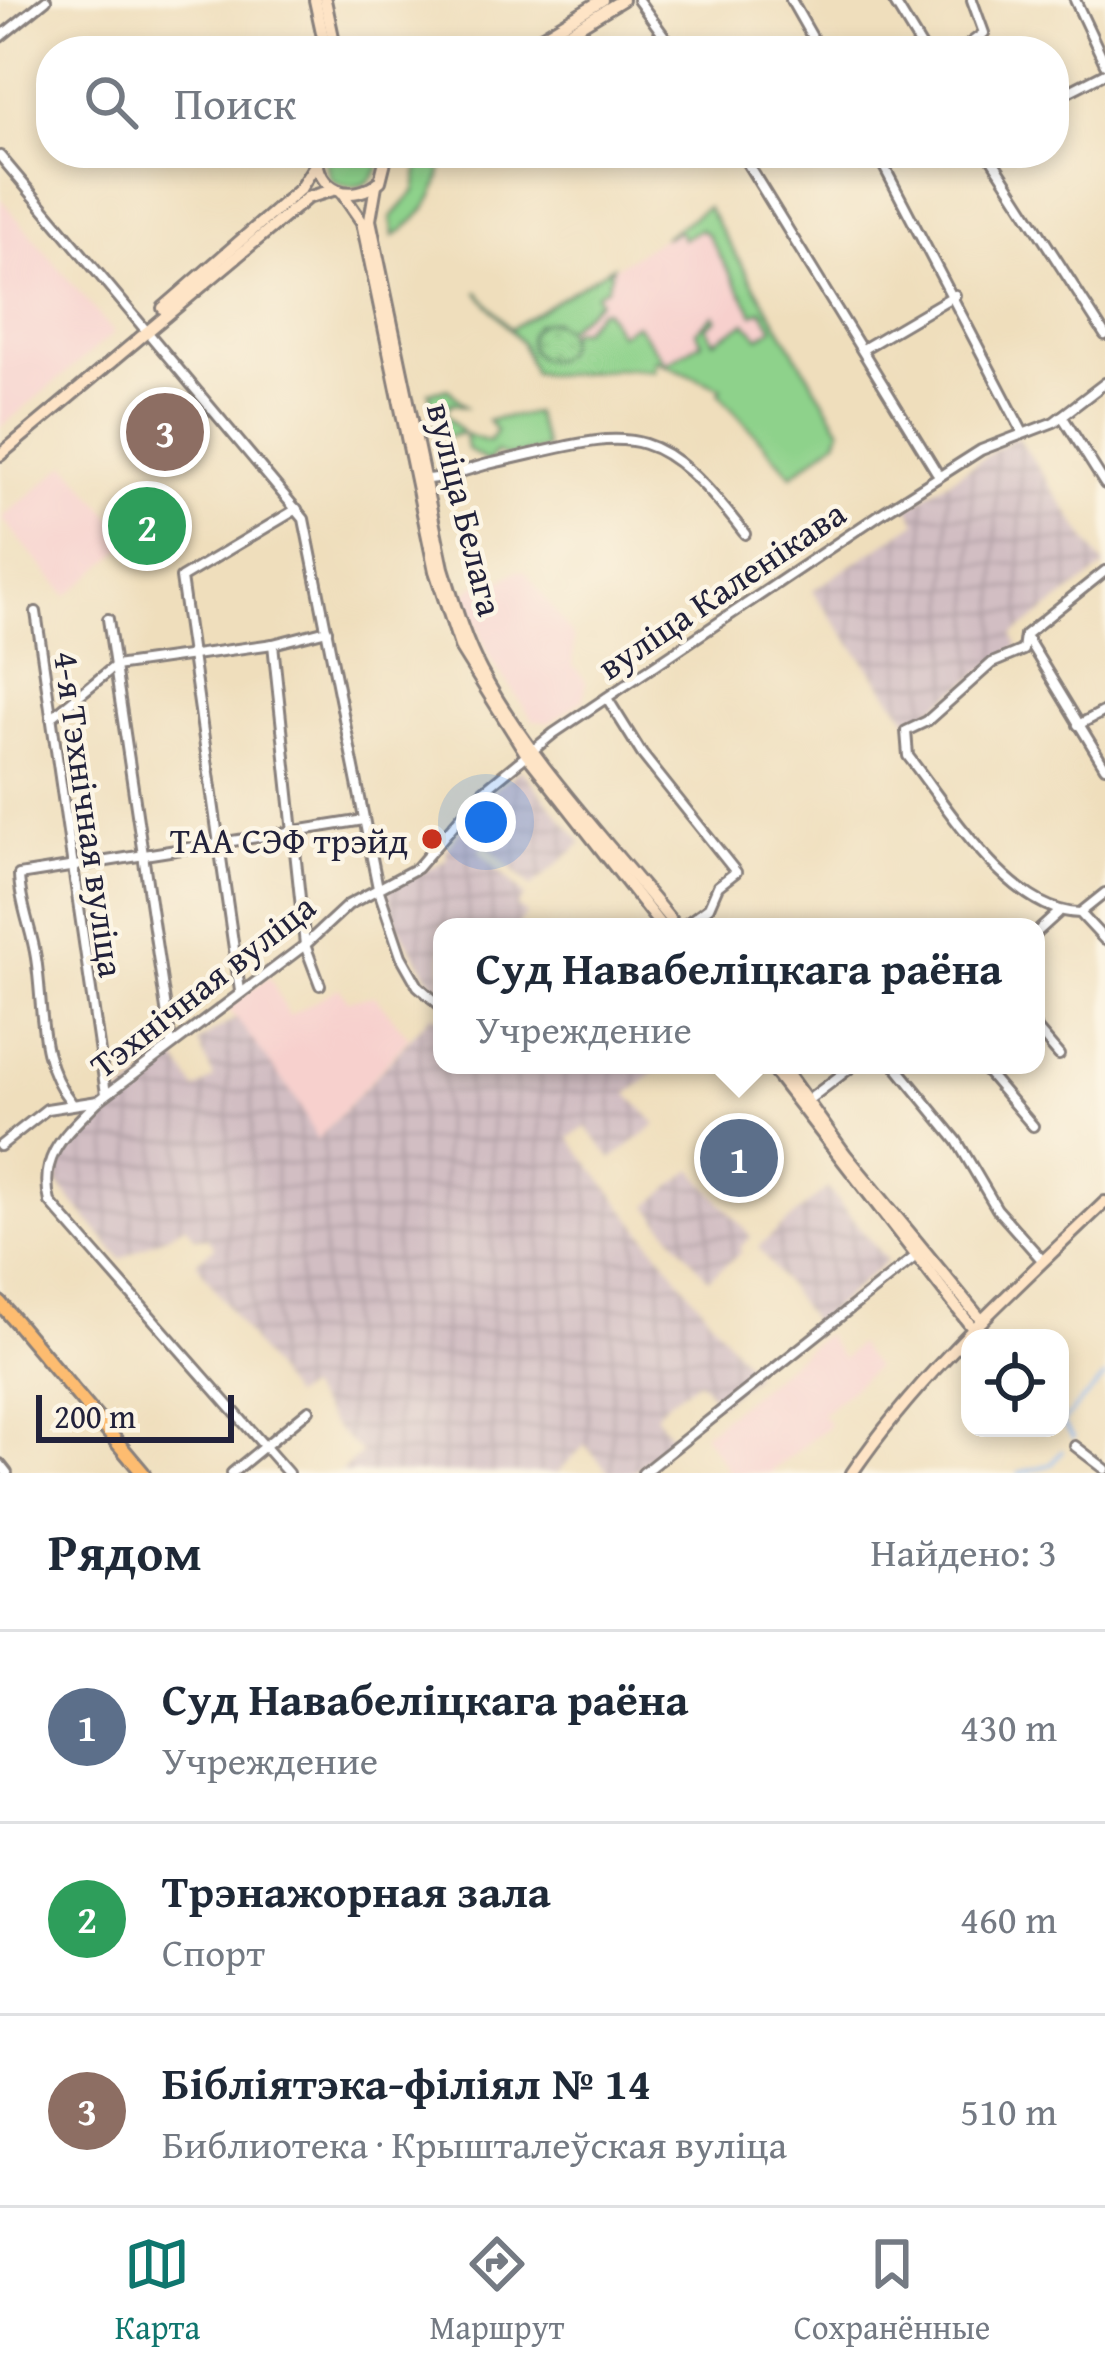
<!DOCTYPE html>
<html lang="ru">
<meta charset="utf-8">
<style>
:root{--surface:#fff;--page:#f2f2f3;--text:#1f2937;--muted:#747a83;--line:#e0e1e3;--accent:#0f766e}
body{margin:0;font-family:"Gentium Book Plus",serif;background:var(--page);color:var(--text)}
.controls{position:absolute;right:36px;bottom:36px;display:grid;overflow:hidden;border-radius:24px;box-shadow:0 6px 18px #0003}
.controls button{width:108px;height:108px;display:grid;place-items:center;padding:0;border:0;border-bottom:3px solid var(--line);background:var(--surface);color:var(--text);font:60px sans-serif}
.scale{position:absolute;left:36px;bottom:30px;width:198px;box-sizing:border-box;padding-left:12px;border:6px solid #22223b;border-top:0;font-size:33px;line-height:42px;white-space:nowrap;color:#22223b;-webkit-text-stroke:9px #fcf5e5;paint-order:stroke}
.you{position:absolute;left:486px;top:822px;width:42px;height:42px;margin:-30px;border:9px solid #fff;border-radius:50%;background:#1a73e8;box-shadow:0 0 0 18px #1a73e833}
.badge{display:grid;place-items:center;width:78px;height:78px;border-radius:50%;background:var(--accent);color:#fff;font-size:39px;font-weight:700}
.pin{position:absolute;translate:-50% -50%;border:6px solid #fff;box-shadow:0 3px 12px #0006}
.popup{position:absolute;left:433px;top:918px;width:612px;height:156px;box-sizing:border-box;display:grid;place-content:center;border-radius:24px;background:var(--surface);filter:drop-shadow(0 3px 9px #0005);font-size:39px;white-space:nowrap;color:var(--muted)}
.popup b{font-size:45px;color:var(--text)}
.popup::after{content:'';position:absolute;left:50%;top:100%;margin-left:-24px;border:24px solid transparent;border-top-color:var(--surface)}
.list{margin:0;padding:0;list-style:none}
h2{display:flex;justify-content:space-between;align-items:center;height:156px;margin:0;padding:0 48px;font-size:51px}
h2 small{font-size:39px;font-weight:400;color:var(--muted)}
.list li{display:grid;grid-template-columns:78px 1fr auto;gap:36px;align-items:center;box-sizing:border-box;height:192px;padding:0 48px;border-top:3px solid var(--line)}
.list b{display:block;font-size:45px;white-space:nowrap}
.list p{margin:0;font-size:39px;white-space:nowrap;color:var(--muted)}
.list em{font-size:39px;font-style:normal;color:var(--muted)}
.icon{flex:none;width:66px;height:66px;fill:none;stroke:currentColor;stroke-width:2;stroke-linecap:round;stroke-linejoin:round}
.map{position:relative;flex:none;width:1105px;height:1473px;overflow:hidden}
.search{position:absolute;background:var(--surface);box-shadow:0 6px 18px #0003;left:36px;right:36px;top:36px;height:132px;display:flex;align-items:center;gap:30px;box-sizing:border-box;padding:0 42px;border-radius:48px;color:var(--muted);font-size:45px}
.sheet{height:732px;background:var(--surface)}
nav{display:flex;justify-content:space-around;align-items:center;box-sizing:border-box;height:168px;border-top:3px solid var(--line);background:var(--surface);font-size:33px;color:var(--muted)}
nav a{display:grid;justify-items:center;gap:6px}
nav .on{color:var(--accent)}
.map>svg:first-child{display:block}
.built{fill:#f7d0cd}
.industrial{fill:url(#industrial-grid)}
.green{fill:#8ed28b;stroke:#587a63;stroke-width:3}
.park{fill:url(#park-dots);stroke:#587a63;stroke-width:3}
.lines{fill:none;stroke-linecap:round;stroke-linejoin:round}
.stream{stroke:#88b9f4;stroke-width:3}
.street-casing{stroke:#88807c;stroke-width:14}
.secondary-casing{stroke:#88807c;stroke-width:16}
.primary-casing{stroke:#88807c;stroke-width:18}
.street{stroke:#fff;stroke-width:8}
.secondary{stroke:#fee4c6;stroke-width:10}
.primary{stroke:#fdbc70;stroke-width:12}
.poi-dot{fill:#c8321e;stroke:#fcf5e5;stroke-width:4.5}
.labels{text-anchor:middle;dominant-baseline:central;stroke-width:9;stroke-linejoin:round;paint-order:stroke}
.street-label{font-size:36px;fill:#22223b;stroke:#fcf5e5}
.poi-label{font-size:36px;fill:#22223b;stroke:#fcf5e5;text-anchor:end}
</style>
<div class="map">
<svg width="1105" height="1473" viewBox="0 0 1105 1473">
<defs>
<pattern id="industrial-grid" width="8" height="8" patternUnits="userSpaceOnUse" patternTransform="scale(3)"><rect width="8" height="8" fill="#d2bec3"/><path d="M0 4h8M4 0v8" fill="none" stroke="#b4a3a8"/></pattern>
<pattern id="park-dots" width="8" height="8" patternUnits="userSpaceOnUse" patternTransform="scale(3)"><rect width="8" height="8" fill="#8ed28b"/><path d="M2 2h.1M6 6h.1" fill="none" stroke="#7ab479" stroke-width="1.8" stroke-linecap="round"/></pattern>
</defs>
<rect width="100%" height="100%" fill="#fcf5e5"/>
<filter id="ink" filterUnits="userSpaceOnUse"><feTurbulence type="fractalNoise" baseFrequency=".00833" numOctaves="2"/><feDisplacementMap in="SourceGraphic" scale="24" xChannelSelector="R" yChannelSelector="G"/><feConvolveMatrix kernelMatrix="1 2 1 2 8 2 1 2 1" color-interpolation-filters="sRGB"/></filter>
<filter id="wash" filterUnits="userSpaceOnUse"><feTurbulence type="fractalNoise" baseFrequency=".004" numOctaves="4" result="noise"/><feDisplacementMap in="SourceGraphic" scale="48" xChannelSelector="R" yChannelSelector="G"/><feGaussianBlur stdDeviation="2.7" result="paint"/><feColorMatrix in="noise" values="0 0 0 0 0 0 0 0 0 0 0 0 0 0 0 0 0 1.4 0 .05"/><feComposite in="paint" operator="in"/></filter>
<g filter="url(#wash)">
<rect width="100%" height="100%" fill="#efdebc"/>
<g class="built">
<path d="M0,198L114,333L0,428Z"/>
<path d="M705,212L837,432L659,364L617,361L561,371L515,328Z"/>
<path d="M67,464L132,541L67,596L2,518Z"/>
<path d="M517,570L526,572L574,638L573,666L586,681L584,699L549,723L533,720L490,658L464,594L477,584L505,579Z"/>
<path d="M269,976L289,1016L339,988L348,1000L375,996L409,1037L316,1141L299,1103L228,1008Z"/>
<path d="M825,1334L842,1359L857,1344L875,1368L822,1414L830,1425L769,1473H730L703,1434Z"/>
</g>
<g class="industrial">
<path d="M1017,436L1105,567L1013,635L1018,646L911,724L812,591L917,522L908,507Z"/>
<path d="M521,769L582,843L531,887L486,844L478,850L525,896L517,907L527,914L517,927H442V998L396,923L387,888L447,860L446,850L482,800Z"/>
<path d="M432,1014L442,1020V1065H664L628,1094L657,1124L612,1159L586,1127L569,1138L755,1375L719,1404L699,1380L667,1402L655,1415L674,1439L633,1473H610L585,1445L557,1473H339L362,1453L336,1430L306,1389L291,1397L196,1262L215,1247L208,1238L195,1237L186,1225L121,1259L58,1184L57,1161L105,1107L175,1056L196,1090L214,1078L198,1042L236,1018L299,1103L317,1140Z"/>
<path d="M693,1169L751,1237L739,1248L742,1252L708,1279L648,1206Z"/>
<path d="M827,1188L887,1261L814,1324L758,1247Z"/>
</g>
<g class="green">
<path d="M323,153H381C381,182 356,196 331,179Z"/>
<path d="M421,153H441C445,189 423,218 394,236L391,218L415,191Z"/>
<path d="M707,207L841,429L837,440L792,475L718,393L722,388L655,360L654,371C612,362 573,381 533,373L522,344L477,291L510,329L613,266L607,287L596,294L599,301L562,332L554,321L536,324L531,333L541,358L564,347L570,331L581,330L599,310H605L619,334L636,324L666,363L702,342L696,331L714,315L717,319L706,327L714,341L746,323L759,337L773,328L762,310L754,314L707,234L700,229L683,239L678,231L663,238Z"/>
<path d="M448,389L465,406L452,403L445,413L463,433L448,437L438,432L429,392Z"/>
<path d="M534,413L546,448L507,457L496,452L488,462L467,449L465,434L489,442L496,431L488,420Z"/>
</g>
<circle class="park" cx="548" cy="341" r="19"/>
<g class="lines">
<g class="stream">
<path d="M1074,1438L1062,1422L1105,1377"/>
<path d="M1019,1473L1052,1464L1062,1451"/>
</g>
</g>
</g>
<g filter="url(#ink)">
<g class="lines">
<g class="street-casing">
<g id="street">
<path d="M638,0L675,51"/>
<path d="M791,0L820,51"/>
<path d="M893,0L924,51"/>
<path d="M1075,0L1105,64"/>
<path d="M0,37L46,0"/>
<path d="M960,51L984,33L972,0"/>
<path d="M1054,99L1105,73"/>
<path d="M741,153L939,476"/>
<path d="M877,153L1022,431"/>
<path d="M988,153L1105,335"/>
<path d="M0,156L304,519L378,888L401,956L418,986L442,1007"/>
<path d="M863,349L955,295"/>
<path d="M1062,416L1105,484"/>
<path d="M425,479C444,479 468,469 488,464C629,433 650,411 745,534"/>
<path d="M1105,571L1025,635L1023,650L992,663L927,721L906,731L908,756C947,806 1011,913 1080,913L1105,940"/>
<path d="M36,612L106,1094"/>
<path d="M108,619L171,1043"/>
<path d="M1028,640L1105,767"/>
<path d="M273,644L305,945L320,985"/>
<path d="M607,698L642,754L736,872L718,886L709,907L682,927"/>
<path d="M51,718L115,666L273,644L327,630"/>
<path d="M1078,725L1105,711"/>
<path d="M1080,913L1105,893"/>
<path d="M1036,933L1058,913"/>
<path d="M240,991L181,578L297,509"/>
<path d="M1036,1028L1059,1055"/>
<path d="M895,1065L957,1141L997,1209L1043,1261"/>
<path d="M981,1065L1033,1126"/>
<path d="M71,1102C37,1060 44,1009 36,958C32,930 20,905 19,875L364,820"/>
<path d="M97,1102C66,1134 38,1155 50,1202L288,1473"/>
<path d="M803,1104L854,1065"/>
<path d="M0,1146L47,1109L98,1101L305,945L348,905L417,868L482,792L554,733L882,513L981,450L1054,422L1105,383"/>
<path d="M1075,1446L1105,1469"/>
<path d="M0,1464L7,1473"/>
<path d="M232,1473L309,1410"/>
<path d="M643,1473L916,1256"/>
</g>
</g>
<g class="secondary-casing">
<g id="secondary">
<path d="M315,0L326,51"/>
<path d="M325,0L336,51"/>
<path d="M518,51L602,0"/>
<path d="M538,51L622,0"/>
<path d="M317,153C315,191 352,205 380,181L387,153"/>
<path d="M376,185L370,220L443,568C454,603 464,639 481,671C531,764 611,845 676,927"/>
<path d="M342,193L362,222L435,571L461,649L527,755L662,927"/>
<path d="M163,308L300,189L317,162"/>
<path d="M0,455L307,198L333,190"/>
<path d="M769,1065L974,1330"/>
<path d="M781,1065L845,1154L982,1321"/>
<path d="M852,1473C921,1371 1017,1287 1105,1202"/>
</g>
</g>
<g class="primary-casing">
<path id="primary" d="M0,1303L143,1473"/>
</g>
<use href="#street" class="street"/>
<use href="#secondary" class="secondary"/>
<use href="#primary" class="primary"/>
</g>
</g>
<circle class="poi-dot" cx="432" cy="839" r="12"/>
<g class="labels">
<g class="street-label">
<text transform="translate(466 509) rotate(76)">вуліца Белага</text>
<text transform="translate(721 589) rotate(-34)">вуліца Каленікава</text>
<text transform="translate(90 814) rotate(82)">4-я Тэхнічная вуліца</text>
<text transform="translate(202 985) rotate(-38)">Тэхнічная вуліца</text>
</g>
<g class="poi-label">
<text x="408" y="839">ТАА СЭФ трэйд</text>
</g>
</g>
</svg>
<div class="controls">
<button><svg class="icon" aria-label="locate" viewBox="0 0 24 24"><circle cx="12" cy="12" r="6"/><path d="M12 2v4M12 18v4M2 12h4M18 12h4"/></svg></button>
</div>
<div class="scale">200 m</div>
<div class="you"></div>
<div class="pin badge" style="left:739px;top:1158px;background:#5c6f8a">1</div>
<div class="popup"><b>Суд Навабеліцкага раёна</b>Учреждение</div>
<div class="pin badge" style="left:147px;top:526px;background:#2e9e5b">2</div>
<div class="pin badge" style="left:165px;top:432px;background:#8d6e63">3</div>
<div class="search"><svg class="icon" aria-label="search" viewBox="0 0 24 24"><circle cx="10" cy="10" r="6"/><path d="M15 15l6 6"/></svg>Поиск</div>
</div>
<section class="sheet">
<h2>Рядом<small>Найдено: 3</small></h2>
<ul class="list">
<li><span class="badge" style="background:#5c6f8a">1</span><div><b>Суд Навабеліцкага раёна</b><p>Учреждение</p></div><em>430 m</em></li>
<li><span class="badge" style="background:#2e9e5b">2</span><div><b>Трэнажорная зала</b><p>Спорт</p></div><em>460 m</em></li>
<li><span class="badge" style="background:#8d6e63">3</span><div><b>Бібліятэка-філіял № 14</b><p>Библиотека · Крышталеўская вуліца</p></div><em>510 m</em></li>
</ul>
</section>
<nav>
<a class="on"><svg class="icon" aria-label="map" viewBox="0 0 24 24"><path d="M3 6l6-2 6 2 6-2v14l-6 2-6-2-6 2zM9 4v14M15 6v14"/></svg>Карта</a>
<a><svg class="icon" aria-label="directions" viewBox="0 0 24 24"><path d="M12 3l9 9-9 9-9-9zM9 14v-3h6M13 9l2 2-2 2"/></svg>Маршрут</a>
<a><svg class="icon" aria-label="saved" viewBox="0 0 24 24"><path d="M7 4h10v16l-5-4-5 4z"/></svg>Сохранённые</a>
</nav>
